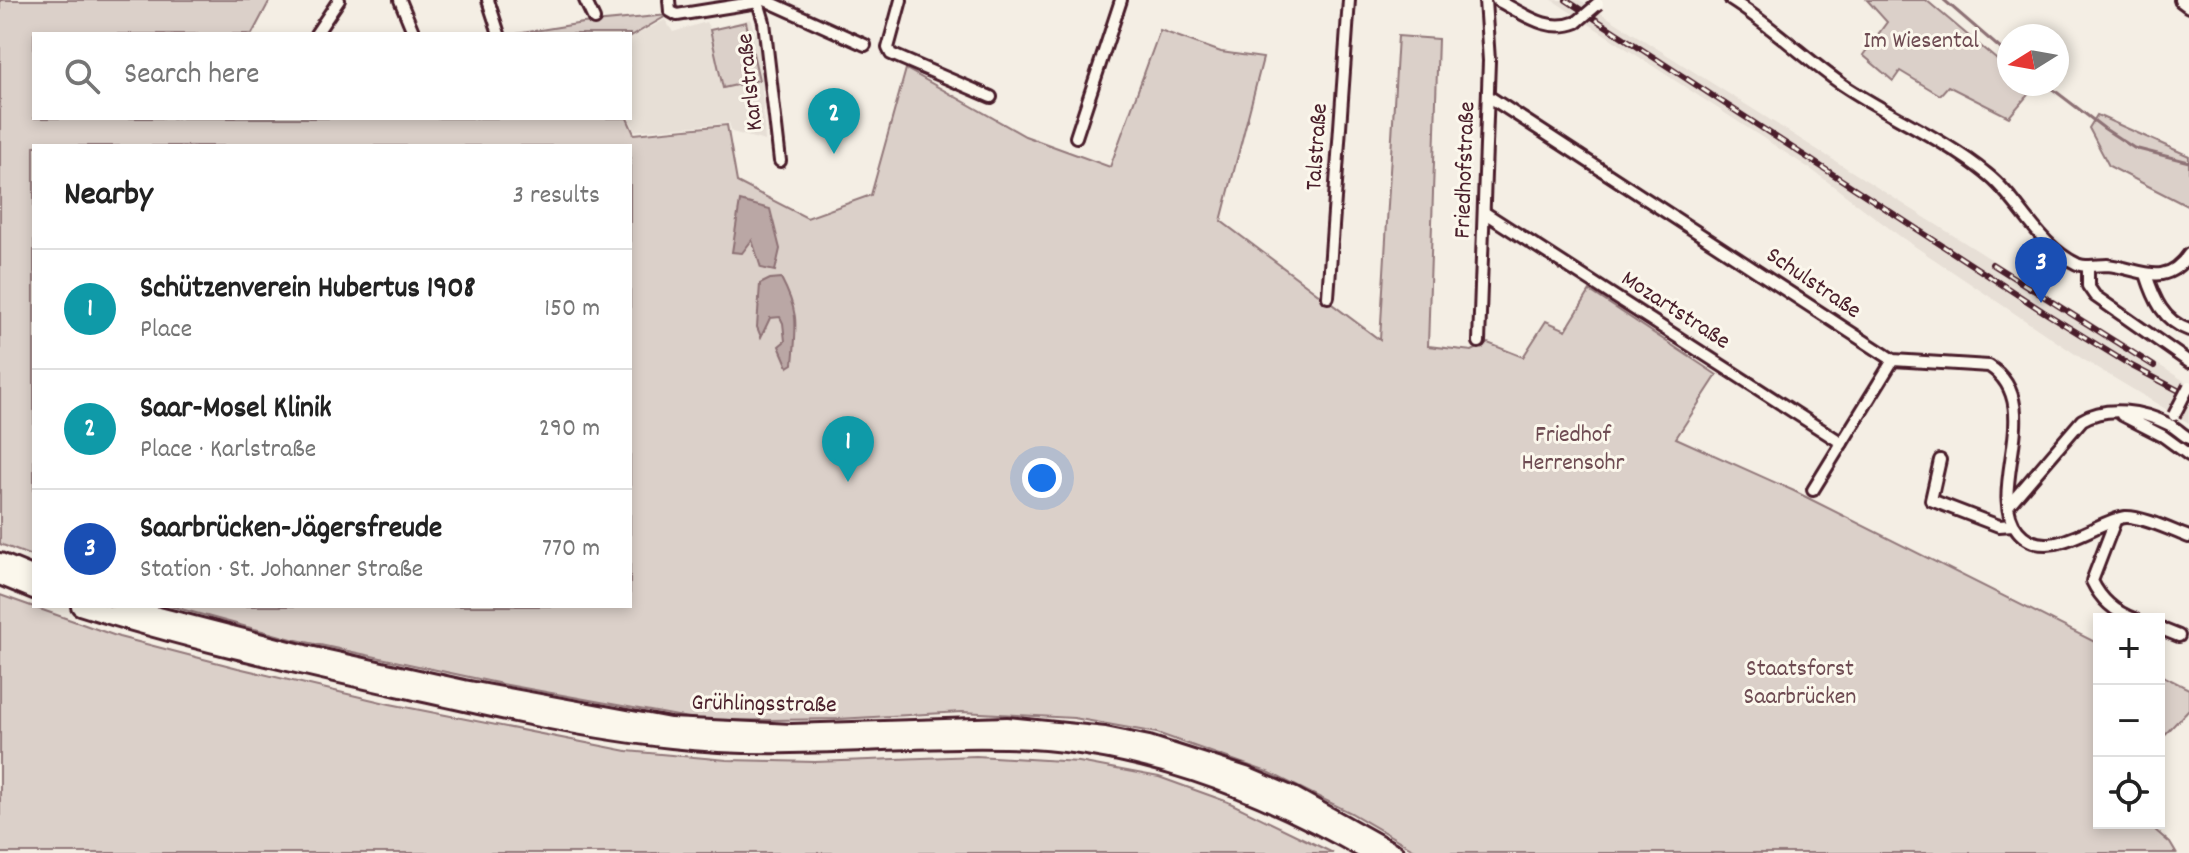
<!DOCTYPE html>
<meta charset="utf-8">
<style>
:root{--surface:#fff;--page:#f6f6f6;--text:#222;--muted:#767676;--line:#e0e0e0;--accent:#4a1f2b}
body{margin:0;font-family:Dekko,sans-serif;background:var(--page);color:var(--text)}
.controls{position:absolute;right:24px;bottom:24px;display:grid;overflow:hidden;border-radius:0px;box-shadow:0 4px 12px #0003}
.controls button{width:72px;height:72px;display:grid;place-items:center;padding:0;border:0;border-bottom:2px solid var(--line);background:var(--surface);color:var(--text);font:40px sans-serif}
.compass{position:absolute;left:1997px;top:24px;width:72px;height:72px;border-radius:50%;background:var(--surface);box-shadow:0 4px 12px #0003;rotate:259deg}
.you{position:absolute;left:1042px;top:478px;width:28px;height:28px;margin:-20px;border:6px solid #fff;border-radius:50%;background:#1a73e8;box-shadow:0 0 0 12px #1a73e833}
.badge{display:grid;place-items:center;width:52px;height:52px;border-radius:50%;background:var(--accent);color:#fff;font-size:26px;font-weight:700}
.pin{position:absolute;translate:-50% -66px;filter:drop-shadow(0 2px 4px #0008)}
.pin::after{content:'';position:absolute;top:42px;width:28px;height:24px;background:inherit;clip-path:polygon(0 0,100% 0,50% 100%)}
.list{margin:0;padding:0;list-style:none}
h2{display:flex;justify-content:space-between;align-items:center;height:104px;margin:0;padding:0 32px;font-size:34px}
h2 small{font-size:26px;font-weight:400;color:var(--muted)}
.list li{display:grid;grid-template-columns:52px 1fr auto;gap:24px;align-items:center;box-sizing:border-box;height:120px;padding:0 32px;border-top:2px solid var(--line)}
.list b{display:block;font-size:30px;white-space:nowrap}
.list p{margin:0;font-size:26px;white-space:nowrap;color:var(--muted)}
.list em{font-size:26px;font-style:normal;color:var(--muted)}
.icon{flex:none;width:44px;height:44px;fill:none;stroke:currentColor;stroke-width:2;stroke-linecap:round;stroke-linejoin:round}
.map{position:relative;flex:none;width:2189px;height:853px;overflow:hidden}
.search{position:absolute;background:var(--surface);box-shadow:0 4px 12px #0003;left:32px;top:32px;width:600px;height:88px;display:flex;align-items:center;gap:20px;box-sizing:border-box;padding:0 28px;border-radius:0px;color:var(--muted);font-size:30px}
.panel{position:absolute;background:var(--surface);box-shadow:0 4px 12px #0003;left:32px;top:144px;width:600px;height:464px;border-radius:0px}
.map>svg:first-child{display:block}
.built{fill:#e7dfd6}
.green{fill:#dbd0c9;stroke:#92787a;stroke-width:2}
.water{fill:#baa7a5;stroke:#8d7174;stroke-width:2}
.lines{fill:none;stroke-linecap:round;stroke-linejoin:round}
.stream{stroke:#8d7174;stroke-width:3}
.minor-casing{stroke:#4a1f2b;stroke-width:16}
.major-casing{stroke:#4a1f2b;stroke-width:18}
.highway-casing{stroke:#4a1f2b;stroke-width:22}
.minor{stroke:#fbf7ec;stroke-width:10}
.major{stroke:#fbf7ec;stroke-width:12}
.highway{stroke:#fbf7ec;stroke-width:16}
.rail-casing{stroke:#4a1f2b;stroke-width:6}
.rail{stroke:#fbf7ec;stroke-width:3;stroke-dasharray:9;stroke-linecap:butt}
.minor-bridge-casing{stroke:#4a1f2b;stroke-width:16;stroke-linecap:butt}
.minor-bridge{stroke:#fbf7ec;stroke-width:10}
.labels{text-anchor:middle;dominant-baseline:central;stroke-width:6;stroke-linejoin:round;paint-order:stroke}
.park-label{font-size:24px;fill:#6e4b52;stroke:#fbf7ec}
.street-label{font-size:24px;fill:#4a1f2b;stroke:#fbf7ec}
</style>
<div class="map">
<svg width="2189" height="853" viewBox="0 0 2189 853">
<rect width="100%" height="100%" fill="#f4eee4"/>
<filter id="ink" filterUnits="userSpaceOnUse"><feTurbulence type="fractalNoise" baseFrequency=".0125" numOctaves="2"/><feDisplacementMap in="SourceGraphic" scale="16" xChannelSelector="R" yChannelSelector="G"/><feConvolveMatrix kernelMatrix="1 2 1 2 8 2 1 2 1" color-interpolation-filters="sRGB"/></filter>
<g filter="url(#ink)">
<g class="built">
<path d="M1552,0H1580L2189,384V423L2084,360L1901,237L1812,170Z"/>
<path d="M750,19L763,54L766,72L762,87L765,141L732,132L729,123L635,131L629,118L630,38L665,20L673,32L706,22L710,29Z"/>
</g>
<g class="green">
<path d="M0,0H270L252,34H34V118H627L634,134L727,125L737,182L807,218L871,195L906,69L1025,136L1110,167L1160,30L1221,52L1263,58L1221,221L1380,340L1398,36L1438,39L1428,346L1472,351L1488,343L1523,357L1546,321L1566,330L1590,291L1717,375L1676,438L1794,491L2099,644V823H2147L2170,843L2176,853H1420L1351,813L1270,773L1157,733L1074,718L962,712L838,719L705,721L502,684L292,639L170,606H630V146H34V557L0,544Z"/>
<path d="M1867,0H1926L2009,70V84H2026L2033,89L2009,117L1948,86L1940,95L1900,71L1893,81L1863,55L1887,22Z"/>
<path d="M668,15L630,37V34H516L583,23Z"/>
<path d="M746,22L759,80L723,88L710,30Z"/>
<path d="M2097,115L2189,156V207L2109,166L2089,128Z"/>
<path d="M0,595L119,637L238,668L390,704L627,751L727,760L815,762L976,756L1079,762L1159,777L1228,802L1333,853H0Z"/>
<path d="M2159,674L2189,689V709L2159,741Z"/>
</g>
<g class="water">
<path d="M740,201L770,209L780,249L775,271L761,268L752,240L742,253L732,252Z"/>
<path d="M781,278C800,314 796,326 793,364L788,367L779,346L785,341L783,323L780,317L770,318L761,337L757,327L760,284L770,279Z"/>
</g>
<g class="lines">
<g class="stream">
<path d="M1944,0L2009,56"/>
<path d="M2046,84L2105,129L2134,148L2189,162"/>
</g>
<g class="minor-casing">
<g id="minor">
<path d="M400,0L414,34"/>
<path d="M488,0L499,34"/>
<path d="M585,0L594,19"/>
<path d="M669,0L670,11L677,15L758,2"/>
<path d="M765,0L865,45"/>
<path d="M901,0L888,48L891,54L991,97"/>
<path d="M1497,0C1523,13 1547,34 1577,22"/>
<path d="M1731,0C1771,25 1804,58 1843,85C1889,116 1943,138 1987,174C2020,200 2037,245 2077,264C2086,268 2097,265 2107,265C2140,268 2164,290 2189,254"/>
<path d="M758,2L764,22L780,161"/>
<path d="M316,34L339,0"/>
<path d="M1488,96L1893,360L1989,366C2048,404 1984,491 2018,531C2047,566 2097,520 2125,517C2142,516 2173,531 2189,537"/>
<path d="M1076,137L1121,0"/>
<path d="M1485,213L1842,443"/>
<path d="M2088,266V286L2095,296L2189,362"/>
<path d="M2146,274C2154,299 2163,321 2189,330"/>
<path d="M1328,297L1349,0"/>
<path d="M1479,342L1489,61L1485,0"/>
<path d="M2122,415L2163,436L2189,455"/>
<path d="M1940,460L1931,500L1999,526L2013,525"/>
<path d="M1813,490L1893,360"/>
<path d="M2009,505L2082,420C2107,405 2142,411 2168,424C2176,427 2181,434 2189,438"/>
<path d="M2115,521L2092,581C2101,600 2115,612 2134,619"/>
<path d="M2159,628L2179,636"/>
</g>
</g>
<g class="major-casing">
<path id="major" d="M2181,0L2189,6"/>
</g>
<g class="highway-casing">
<g id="highway">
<path d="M0,562L34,576"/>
<path d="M0,576L34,590"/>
<path d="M80,606C184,639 291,663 397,687C487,707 579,729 672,739C783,752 894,736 1005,739C1136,741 1257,788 1370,853"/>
<path d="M120,606L305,654L464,689L670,727L791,733L1007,726L1105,736L1149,745L1246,776L1293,796L1395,853"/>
</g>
</g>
<use href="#minor" class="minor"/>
<use href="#major" class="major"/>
<use href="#highway" class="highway"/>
<g class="rail-casing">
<g id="rail">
<path d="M1566,0L2044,312L2130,365L2189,396"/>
<path d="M1992,264L2154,366"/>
</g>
</g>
<use href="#rail" class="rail"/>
<g class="minor-bridge-casing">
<g id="minor-bridge">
<path d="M1577,22L1598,4"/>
<path d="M2174,415L2189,386"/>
</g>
</g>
<use href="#minor-bridge" class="minor-bridge"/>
</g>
</g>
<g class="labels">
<g class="park-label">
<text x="1921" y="42">Im Wiesental</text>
<text x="1573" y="436">Friedhof<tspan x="1573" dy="28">Herrensohr</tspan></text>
<text x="1800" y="670">Staatsforst<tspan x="1800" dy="28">Saarbrücken</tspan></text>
</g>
<g class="street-label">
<text transform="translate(751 82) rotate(-96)">Karlstraße</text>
<text transform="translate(1318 147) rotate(-86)">Talstraße</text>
<text transform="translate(1466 170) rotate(-88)">Friedhofstraße</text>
<text transform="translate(1813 284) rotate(34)">Schulstraße</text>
<text transform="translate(1675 311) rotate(33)">Mozartstraße</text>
<text transform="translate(764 705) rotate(1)">Grühlingsstraße</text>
</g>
</g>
</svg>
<div class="controls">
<button>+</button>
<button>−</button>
<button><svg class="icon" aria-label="locate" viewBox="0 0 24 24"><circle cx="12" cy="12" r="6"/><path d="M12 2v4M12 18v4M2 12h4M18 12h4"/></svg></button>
</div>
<svg class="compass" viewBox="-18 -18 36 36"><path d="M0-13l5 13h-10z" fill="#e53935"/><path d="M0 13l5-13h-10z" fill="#767676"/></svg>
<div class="you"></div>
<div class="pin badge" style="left:848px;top:482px;background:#0f9aa8">1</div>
<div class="pin badge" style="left:834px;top:154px;background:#0f9aa8">2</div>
<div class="pin badge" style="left:2041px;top:303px;background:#1a4fb4">3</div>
<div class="search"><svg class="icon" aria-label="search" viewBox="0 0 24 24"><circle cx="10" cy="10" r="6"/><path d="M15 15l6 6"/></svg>Search here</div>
<section class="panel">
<h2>Nearby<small>3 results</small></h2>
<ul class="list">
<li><span class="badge" style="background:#0f9aa8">1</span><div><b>Schützenverein Hubertus 1908</b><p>Place</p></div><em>150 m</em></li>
<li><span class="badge" style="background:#0f9aa8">2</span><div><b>Saar-Mosel Klinik</b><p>Place · Karlstraße</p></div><em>290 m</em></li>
<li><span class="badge" style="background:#1a4fb4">3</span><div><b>Saarbrücken-Jägersfreude</b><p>Station · St. Johanner Straße</p></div><em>770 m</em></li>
</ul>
</section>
</div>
